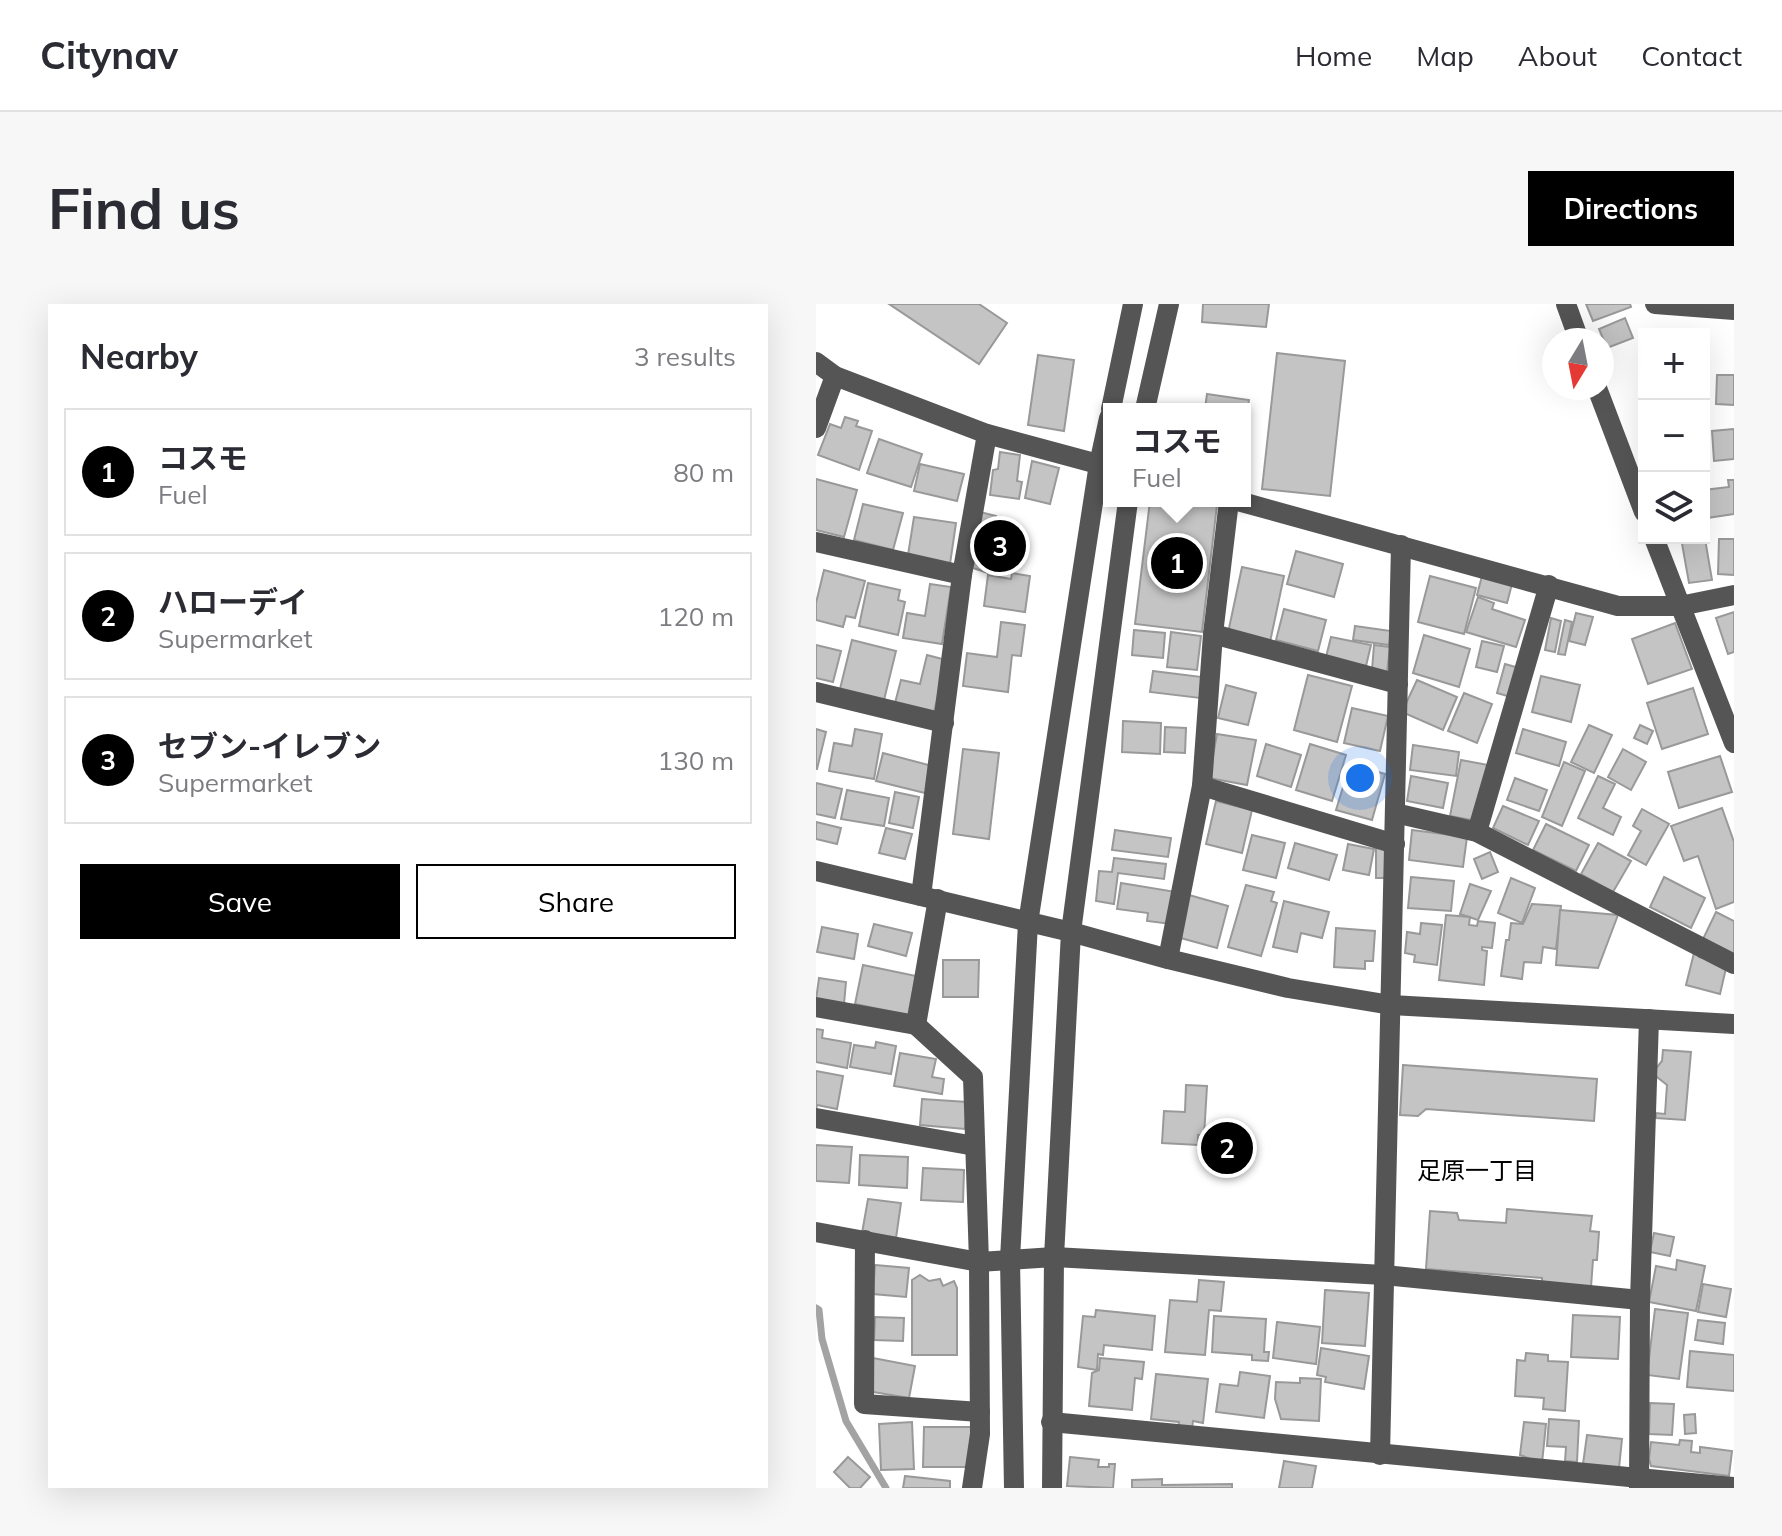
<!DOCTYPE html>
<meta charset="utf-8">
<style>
:root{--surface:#fff;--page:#f7f7f7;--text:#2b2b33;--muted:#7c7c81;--line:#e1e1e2;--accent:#000}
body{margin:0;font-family:Mulish,"Noto Sans JP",sans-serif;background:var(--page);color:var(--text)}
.controls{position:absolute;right:24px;top:24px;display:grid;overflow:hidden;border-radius:0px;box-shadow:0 8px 32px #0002}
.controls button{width:72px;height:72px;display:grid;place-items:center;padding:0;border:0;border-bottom:2px solid var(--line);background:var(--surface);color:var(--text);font:40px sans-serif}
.compass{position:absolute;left:726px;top:24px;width:72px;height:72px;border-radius:50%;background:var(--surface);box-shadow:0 8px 32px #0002;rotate:190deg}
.you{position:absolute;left:544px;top:474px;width:28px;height:28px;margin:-20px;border:6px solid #fff;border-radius:50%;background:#1a73e8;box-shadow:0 0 0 12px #1a73e833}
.badge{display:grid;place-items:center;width:52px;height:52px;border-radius:50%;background:var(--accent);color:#fff;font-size:26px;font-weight:700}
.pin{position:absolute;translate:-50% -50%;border:4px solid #fff;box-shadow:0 2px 8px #0006}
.popup{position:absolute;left:287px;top:99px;width:148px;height:104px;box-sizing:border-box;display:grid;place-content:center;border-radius:0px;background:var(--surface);filter:drop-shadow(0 2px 6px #0005);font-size:26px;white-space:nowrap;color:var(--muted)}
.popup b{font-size:30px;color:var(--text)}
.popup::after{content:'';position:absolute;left:50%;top:100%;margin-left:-16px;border:16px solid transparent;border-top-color:var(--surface)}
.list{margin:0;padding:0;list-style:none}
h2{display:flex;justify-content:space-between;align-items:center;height:104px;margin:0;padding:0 32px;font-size:34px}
h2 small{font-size:26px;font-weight:400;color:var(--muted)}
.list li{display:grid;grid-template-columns:52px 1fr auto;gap:24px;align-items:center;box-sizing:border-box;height:128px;margin:0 16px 16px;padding:0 16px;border:2px solid var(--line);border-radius:0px}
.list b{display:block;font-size:30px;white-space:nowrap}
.list p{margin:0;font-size:26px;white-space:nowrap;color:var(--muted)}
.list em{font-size:26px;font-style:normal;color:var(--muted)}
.actions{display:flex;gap:16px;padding:24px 32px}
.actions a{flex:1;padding:18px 0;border:2px solid var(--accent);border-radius:0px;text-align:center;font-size:28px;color:var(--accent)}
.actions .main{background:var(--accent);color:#fff}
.icon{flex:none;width:44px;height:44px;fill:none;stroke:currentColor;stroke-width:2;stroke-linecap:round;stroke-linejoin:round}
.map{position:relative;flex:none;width:918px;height:1184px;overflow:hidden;border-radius:0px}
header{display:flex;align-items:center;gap:48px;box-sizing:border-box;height:112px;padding:0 40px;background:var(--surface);border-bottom:2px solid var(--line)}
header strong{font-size:38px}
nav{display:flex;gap:44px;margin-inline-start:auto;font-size:28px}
.intro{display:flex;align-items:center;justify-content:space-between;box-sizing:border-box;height:192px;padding:0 48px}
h1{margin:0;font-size:56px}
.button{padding:20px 36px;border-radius:0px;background:var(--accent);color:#fff;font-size:28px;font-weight:700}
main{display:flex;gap:48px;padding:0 48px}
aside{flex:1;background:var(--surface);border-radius:0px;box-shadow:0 8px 32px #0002}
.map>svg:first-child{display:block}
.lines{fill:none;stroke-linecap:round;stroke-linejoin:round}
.stream{stroke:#a3a3a3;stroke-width:7}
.building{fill:#c4c4c4;stroke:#999;stroke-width:2}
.minor{stroke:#555;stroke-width:20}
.labels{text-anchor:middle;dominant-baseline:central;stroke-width:6;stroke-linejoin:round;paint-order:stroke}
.neighbourhood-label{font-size:24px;fill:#000;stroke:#fff}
</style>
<header>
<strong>Citynav</strong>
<nav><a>Home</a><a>Map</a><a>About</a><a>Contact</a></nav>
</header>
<div class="intro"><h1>Find us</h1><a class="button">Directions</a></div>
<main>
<aside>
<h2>Nearby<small>3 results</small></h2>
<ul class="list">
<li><span class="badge">1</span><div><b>コスモ</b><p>Fuel</p></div><em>80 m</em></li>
<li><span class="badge">2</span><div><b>ハローデイ</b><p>Supermarket</p></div><em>120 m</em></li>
<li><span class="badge">3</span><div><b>セブン-イレブン</b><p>Supermarket</p></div><em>130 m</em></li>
</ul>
<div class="actions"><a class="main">Save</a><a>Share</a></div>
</aside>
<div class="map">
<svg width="918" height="1184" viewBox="0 0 918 1184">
<rect width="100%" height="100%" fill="#fff"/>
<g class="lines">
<path class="stream" d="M0,1004L3,1006L6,1035L30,1117L70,1184"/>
</g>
<g class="building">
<path d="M73,0H163L191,19L163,60Z"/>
<path d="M387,0H453L450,23L386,18Z"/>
<path d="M770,0H814L815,3L777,17Z"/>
<path d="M809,14L817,34L791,44L783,25Z"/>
<path d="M461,49L529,57L514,192L446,185Z"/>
<path d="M222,51L258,56L248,127L212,121Z"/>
<path d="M901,71H918V101L900,100Z"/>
<path d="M391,90L433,96L429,121V105H389Z"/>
<path d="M29,113L42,117L40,122L56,127L43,166L2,151L14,120L25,124Z"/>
<path d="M918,125V155L898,157L896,127Z"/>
<path d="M63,135L106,150L95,183L51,169Z"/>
<path d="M184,148L204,151L201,177L206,178L203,195L174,191L177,166L182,165Z"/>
<path d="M216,157L243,164L234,200L209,194Z"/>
<path d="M104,160L148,170L141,197L98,187Z"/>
<path d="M0,175L41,186L28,233L0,226Z"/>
<path d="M912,176H918V210L891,214L888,186L913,183Z"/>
<path d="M334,197L401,201L386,328L319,320Z"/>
<path d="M47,200L87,209L77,246L38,236Z"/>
<path d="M164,208L180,212L179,219L199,220L192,270L172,269L157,264Z"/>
<path d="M98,213L140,219L134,260L92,251Z"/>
<path d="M888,229L896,276L873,279L865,234H888Z"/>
<path d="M903,235H918V271L902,270Z"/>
<path d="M480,247L527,260L518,293L471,280Z"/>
<path d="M426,263L468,272L454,338L412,329Z"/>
<path d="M8,266L49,277L39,314L30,312L27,323L0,316V299Z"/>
<path d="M196,269L214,272L209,308L168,302L172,271L195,275Z"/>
<path d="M614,272L660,284L648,330L602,318Z"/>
<path d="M666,272L696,280L691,299L661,291Z"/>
<path d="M52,279L84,286L82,296L89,298L82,331L43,322Z"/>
<path d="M114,280L135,283L126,340L87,334L91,309L109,312Z"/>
<path d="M662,293L678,299L676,305L709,316L700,343L650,328Z"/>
<path d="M468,305L510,316L502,347L460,336Z"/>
<path d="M918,308V348L912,350L900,314Z"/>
<path d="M760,309L777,313L769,341L753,337Z"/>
<path d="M735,314L745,317L739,348L729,346Z"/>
<path d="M749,316L756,318L749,351L742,350Z"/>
<path d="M185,318L209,321L205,352L196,351L192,388L147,382L151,349L181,353Z"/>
<path d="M859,319L876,365L832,380L816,335Z"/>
<path d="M539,322L575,327L573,341L537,336Z"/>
<path d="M318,326L349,329L347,354L316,351Z"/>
<path d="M355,328L385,332L381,366L351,363Z"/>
<path d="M608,331L654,345L643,383L597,369Z"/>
<path d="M515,333L555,341L550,362L510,353Z"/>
<path d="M36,336L80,347L68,396L24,385Z"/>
<path d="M666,337L688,342L681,368L660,363Z"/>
<path d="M0,341L25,347L17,378L0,374Z"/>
<path d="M558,341L574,343L571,368L556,366Z"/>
<path d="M111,351L130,356L118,408L79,399L85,376L104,380Z"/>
<path d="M689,360L703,364L695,393L681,389Z"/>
<path d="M337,367L386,373L384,394L334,388Z"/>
<path d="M492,371L536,382L521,438L478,426Z"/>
<path d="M725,372L764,381L755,418L716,408Z"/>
<path d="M601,376L641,393L627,426L586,408Z"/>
<path d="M410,381L440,389L432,421L402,414Z"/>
<path d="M877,384L892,430L846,445L831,399Z"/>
<path d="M648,389L676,400L661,439L632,427Z"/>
<path d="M536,404L572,412L564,447L528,439Z"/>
<path d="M307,417L345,419L344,450L306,448Z"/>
<path d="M773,421L796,431L778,469L755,458Z"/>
<path d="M824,421L837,427L831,440L818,434Z"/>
<path d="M349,423L370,424L369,449L348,448Z"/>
<path d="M0,425L10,428L1,465H0Z"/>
<path d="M39,425L66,430L58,475L13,467L18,439L36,442Z"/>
<path d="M707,425L750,438L743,462L700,449Z"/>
<path d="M401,430L440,436L431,481L393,474Z"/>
<path d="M450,440L485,451L475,483L441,472Z"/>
<path d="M494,440L530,451L516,497L480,486Z"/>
<path d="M597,441L643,448L640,472L594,466Z"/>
<path d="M147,445L183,449L173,535L137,530Z"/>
<path d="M807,445L830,458L815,486L792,473Z"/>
<path d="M67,449L120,463L113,490L60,477Z"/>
<path d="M904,452L916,488L863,504L852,468Z"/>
<path d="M645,456L672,461L661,517L634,512Z"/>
<path d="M748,458L769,467L746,522L726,513Z"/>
<path d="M534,460L569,470L556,516L520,506Z"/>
<path d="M595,472L632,479L627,504L591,497Z"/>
<path d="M782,472L799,480L787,504L805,513L797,531L762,514Z"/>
<path d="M699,474L731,486L723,507L691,496Z"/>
<path d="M0,479L26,485L19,514L0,510Z"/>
<path d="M31,486L73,494L68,522L25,515Z"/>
<path d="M79,488L103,493L97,524L73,519Z"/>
<path d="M400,497L436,506L426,549L390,540Z"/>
<path d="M687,502L723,517L712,541L677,524Z"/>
<path d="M906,504L918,538V598L900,605L882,552L868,557L855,522Z"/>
<path d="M826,505L853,520L830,561L812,551L825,527L817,522Z"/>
<path d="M0,518L25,524L21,540L0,535Z"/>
<path d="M730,520L773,541L760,567L717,546Z"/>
<path d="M70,524L96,530L89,555L63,549Z"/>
<path d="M299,526L355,534L352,553L296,546Z"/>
<path d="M596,526L651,533L647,563L593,556Z"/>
<path d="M436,531L469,539L460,574L427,566Z"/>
<path d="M479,539L521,551L513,576L472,564Z"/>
<path d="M782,539L815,557L797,588L765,570Z"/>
<path d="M532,540L558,545L553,571L527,566Z"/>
<path d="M560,543H569L574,574H560Z"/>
<path d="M674,548L682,568L666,575L658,555Z"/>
<path d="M298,554L350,560L348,575L302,569L298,600L280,597L283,567L296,568Z"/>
<path d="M595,573L638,577L635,607L592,604Z"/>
<path d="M848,573L889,594L875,624L834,603Z"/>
<path d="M695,574L719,584L706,619L682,609Z"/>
<path d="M305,579L360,588L355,620L331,617L332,609L301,605Z"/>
<path d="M654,580L675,587L662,616L644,610Z"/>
<path d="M430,581L458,588L455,597L461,599L445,652L412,643Z"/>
<path d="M373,591L412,602L401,644L361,633Z"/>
<path d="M468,597L513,608L506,634L485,629L481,648L457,643Z"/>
<path d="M716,600L745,602L740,645L727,643L725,659L708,658L706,675L685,672L690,636H693L695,619L707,620Z"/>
<path d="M744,606L802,611L782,664L740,661Z"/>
<path d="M900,608L918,617V650L887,635Z"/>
<path d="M630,611L654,613L653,621L661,622L662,617L679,619L676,644L666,643V646L671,647L668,681L623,676Z"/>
<path d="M605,619L626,621L621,661L598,658L599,651L589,649L591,628L604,630Z"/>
<path d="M58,620L96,629L90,652L52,642Z"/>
<path d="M6,623L42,630L38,655L1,648Z"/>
<path d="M520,624L559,627L557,657H549V665L518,663Z"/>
<path d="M879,645L885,646L883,653L911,660L904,690L870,681Z"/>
<path d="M127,656H163L162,693H127Z"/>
<path d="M47,661L100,672L92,711L39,700Z"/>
<path d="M3,674L30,678L28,700L0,696Z"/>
<path d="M0,725L7,726L6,734L35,739L31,764L0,758Z"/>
<path d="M60,738L80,742L75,770L34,763L38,741L59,744Z"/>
<path d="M847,746L875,748L869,816L840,814V809L849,810L851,781L836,769L846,757Z"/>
<path d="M84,749L120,755L116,773L128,775L126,790L78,782Z"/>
<path d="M587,761L781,775L778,817L610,805L602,812L584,811Z"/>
<path d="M0,767L27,772L21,805L1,801L0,807Z"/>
<path d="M370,781L391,782L388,832L382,831V841L346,839L348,807L369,808Z"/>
<path d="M106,795L151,798L149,825L104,821Z"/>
<path d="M0,841L36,843L33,879L0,877Z"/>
<path d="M44,851L92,853L91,884L43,881Z"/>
<path d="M107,864L148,866L147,898L105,896Z"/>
<path d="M52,895L85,899L80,934L46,929Z"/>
<path d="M691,905L776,912L774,927L783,928L781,956H777L775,983L726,979V974L610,965L614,907L641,909L643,916L690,919Z"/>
<path d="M838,929L858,933L854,952L834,948Z"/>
<path d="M861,956L889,962L880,1007L833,998L840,962L860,966Z"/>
<path d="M59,961L93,964L90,993L57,990Z"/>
<path d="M104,971L113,977L124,975L127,982L138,977L141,984V1051H96V976Z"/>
<path d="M383,976L408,978L405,1007L393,1006L389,1051L349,1048L354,996L381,998Z"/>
<path d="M887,980L915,985L910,1013L882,1008Z"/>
<path d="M509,986L553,989L549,1042L506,1039Z"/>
<path d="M839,1005L872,1009L863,1075L831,1071Z"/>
<path d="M280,1006L339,1012L336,1046L288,1041L287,1051L282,1050L281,1066L262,1063L267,1012L279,1013Z"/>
<path d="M757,1011L804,1013L802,1055L755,1053Z"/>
<path d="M398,1012L450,1015L448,1048H453L452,1057L436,1056V1051L396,1048Z"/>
<path d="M59,1013L88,1014L87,1037L58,1036Z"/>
<path d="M882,1016L909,1019L907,1040L879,1036Z"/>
<path d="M461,1018L504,1023L500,1060L457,1054Z"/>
<path d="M505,1044L553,1052L548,1085L509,1078L510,1073L501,1071Z"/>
<path d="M874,1047L918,1051V1087L871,1083Z"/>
<path d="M710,1049L732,1051V1057L752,1058L749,1107L727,1105L728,1094L699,1092L701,1056L709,1057Z"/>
<path d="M57,1054L99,1062L93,1094L51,1087Z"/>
<path d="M284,1054L328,1058L326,1075L319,1074L316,1106L273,1102L276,1069L283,1066Z"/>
<path d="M424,1068L454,1072L448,1114L400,1108L404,1080L422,1082Z"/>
<path d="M340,1070L392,1075L387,1119L377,1117L376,1125L362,1124L363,1118L335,1115Z"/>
<path d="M484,1074L505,1075L503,1117L465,1115L459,1095L460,1078L484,1079Z"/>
<path d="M834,1099L858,1100L856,1131L833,1130Z"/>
<path d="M879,1110L880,1129L869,1130L868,1111Z"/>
<path d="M733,1115L763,1117L761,1158L749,1157L750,1143L731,1142Z"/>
<path d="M96,1118L98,1165L65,1166L63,1120Z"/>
<path d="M708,1118L730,1120L726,1159L704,1151Z"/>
<path d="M108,1123H157V1163H107Z"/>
<path d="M771,1131L806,1135L803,1164L767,1160Z"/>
<path d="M864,1136L876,1137L875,1148L884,1149V1143L916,1147L913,1172L835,1162L833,1155L835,1138L863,1141Z"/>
<path d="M32,1153L54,1173L44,1184H34L18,1168Z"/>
<path d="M254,1153L283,1156L282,1163H293V1160H299L297,1184L251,1182Z"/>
<path d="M468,1157L500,1162L496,1184H463Z"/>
<path d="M89,1172L134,1177V1184H87Z"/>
<path d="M346,1175V1181L416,1180V1184H316V1176Z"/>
</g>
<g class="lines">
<g class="minor">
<path d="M750,0L763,36"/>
<path d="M839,0L918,6"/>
<path d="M0,58L19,72L171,130L293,163"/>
<path d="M781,84L828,208"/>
<path d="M295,105L317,0"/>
<path d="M329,105L353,0"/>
<path d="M0,124L19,72"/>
<path d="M422,197L802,302H864L918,291"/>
<path d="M838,234L918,439"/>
<path d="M0,238L146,271"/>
<path d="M397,330L582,380"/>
<path d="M0,388L128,419"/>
<path d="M386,482L579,540"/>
<path d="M579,509L661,528L918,660"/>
<path d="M661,528L733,281"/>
<path d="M0,567L255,628L352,655L472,684L575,701L918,720"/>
<path d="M105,592L146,271L171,130"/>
<path d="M352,655L386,482L397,330L413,197"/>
<path d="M0,703L100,721L122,595"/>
<path d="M100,721L157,773L163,958L164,1130L156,1184"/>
<path d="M0,814L159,842"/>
<path d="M0,928L163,958L238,953L568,971L824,996"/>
<path d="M49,936L48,1100L164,1108"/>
<path d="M235,1118L918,1183"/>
<path d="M564,1151L585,241"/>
<path d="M198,1184L194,955L212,619L283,160L293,114"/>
<path d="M236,1184L238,953L255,628L312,197"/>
<path d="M823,1184L824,996L833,715"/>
</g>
</g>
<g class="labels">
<g class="neighbourhood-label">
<text x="661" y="866">足原一丁目</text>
</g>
</g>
</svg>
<div class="controls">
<button>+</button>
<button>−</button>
<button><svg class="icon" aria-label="layers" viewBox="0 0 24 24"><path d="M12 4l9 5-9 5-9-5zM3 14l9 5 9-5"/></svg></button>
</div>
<svg class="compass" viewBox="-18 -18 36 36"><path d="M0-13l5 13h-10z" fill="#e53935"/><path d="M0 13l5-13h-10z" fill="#7c7c81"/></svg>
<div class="you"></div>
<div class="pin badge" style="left:361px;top:259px">1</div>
<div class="popup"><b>コスモ</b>Fuel</div>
<div class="pin badge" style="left:411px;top:844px">2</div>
<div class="pin badge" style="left:184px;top:242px">3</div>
</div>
</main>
